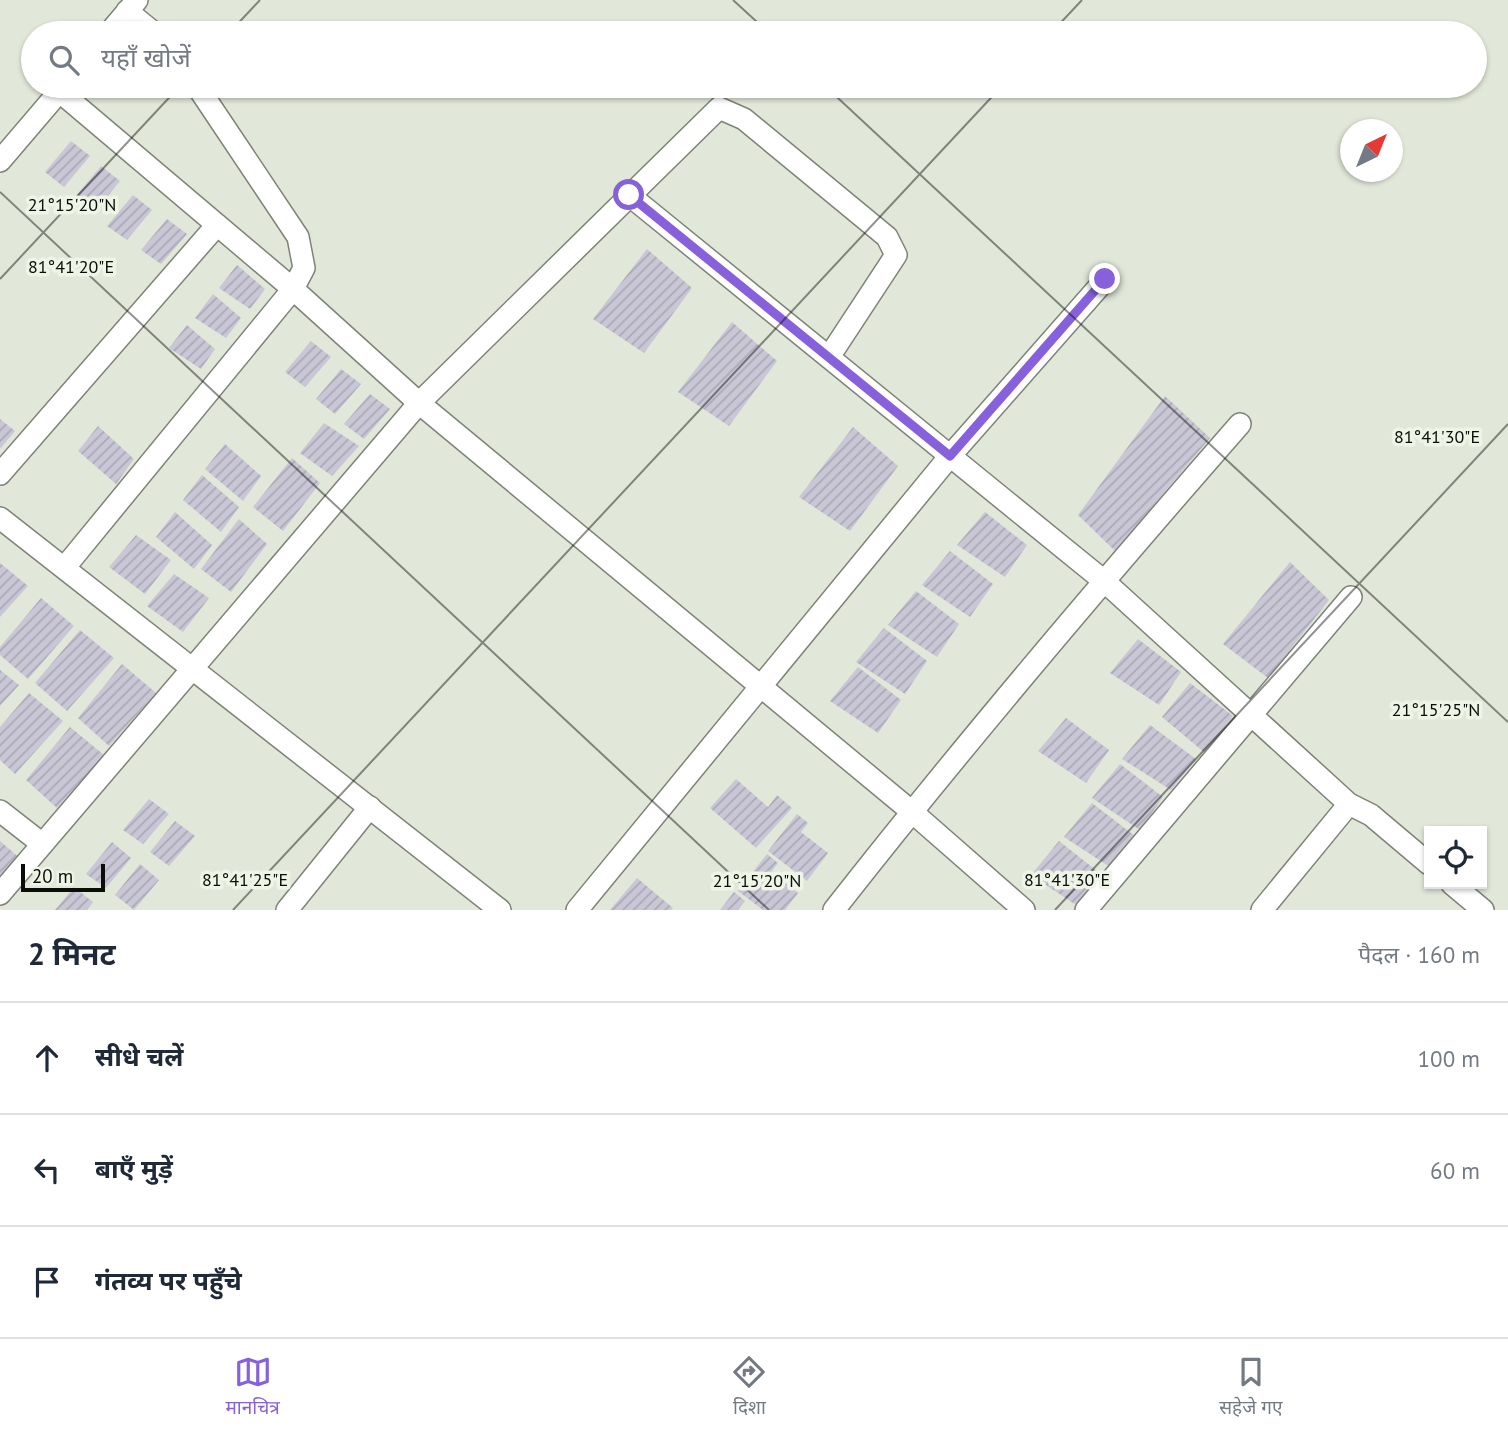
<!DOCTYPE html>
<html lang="hi">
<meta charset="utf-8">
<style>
:root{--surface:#fff;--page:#f2f2f3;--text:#1f2937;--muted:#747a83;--line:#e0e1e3;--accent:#8661db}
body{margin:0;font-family:"PT Sans","Noto Sans Devanagari",sans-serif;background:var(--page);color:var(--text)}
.controls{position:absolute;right:21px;bottom:21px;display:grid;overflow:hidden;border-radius:0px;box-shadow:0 2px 5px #0004}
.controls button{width:63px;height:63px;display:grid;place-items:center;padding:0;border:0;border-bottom:2px solid var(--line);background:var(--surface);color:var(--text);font:35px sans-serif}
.compass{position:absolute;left:1340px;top:119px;width:63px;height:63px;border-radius:50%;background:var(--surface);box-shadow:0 2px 5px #0004;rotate:43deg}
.scale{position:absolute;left:21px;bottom:18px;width:84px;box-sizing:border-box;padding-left:7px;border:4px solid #0b0d09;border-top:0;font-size:19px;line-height:24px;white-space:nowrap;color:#0b0d09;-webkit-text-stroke:5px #eef5e6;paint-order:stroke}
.stop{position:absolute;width:21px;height:21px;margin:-16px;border:5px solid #8661db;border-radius:50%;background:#fff}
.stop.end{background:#8661db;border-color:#fff;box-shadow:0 2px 7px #0008}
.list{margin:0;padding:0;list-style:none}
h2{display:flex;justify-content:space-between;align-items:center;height:91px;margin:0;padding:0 28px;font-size:30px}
h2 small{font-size:23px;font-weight:400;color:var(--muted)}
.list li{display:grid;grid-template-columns:46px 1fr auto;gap:21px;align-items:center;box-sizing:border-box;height:112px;padding:0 28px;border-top:2px solid var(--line)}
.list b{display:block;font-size:26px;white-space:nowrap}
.list em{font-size:23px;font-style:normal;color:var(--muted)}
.icon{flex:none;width:38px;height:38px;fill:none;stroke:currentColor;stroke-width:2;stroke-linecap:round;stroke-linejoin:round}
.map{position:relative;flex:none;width:1508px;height:910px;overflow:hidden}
.search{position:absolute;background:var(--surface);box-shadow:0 2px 5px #0004;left:21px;right:21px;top:21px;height:77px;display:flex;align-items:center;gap:18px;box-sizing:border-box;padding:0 24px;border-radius:38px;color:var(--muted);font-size:26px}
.sheet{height:427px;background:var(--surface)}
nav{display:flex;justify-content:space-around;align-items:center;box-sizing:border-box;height:98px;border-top:2px solid var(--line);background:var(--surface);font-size:19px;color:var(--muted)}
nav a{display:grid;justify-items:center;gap:4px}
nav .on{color:var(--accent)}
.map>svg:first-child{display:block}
.building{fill:url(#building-hatch)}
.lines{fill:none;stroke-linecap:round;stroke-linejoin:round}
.street-casing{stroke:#7d8376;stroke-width:24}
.street{stroke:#fff;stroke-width:21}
.route{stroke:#8661db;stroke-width:9}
.ticks{fill:none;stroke:#0b0d09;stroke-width:2;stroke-opacity:0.45}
.ticks-label{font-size:18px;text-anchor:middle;fill:#0b0d09;stroke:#eef5e6;stroke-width:7;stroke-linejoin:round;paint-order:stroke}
</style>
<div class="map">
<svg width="1508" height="910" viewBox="0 0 1508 910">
<defs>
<pattern id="building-hatch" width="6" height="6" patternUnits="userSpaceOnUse" patternTransform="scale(1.75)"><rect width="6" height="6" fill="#c9c6d5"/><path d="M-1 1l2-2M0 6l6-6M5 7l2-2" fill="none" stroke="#aba9b6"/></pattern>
</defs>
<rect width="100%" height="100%" fill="#e1e8d9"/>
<g class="building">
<path d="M71,141L90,156L64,187L45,172Z"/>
<path d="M101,166L120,181L95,212L75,197Z"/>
<path d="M133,195L152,210L127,240L107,226Z"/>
<path d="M167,219L187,234L161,264L141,250Z"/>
<path d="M647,249L692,288L644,353L593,319Z"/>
<path d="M237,265L265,289L250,309L219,288Z"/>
<path d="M213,294L241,318L226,338L195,318Z"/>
<path d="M732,322L777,361L729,426L678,392Z"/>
<path d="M187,325L215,349L201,369L169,348Z"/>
<path d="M311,341L331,357L305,387L285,372Z"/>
<path d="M341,369L361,384L335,414L316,399Z"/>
<path d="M370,394L390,409L364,439L344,424Z"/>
<path d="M1165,396L1210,438L1115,551L1078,515Z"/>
<path d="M0,419L15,431L0,449Z"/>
<path d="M324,423L359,446L332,476L300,453Z"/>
<path d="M98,426L134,459L116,484L78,451Z"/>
<path d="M853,427L898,466L850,531L799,497Z"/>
<path d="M225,444L261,476L243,501L205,469Z"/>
<path d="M292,458L320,483L283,531L253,507Z"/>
<path d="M202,475L239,507L221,532L183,500Z"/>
<path d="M175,512L212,545L194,569L156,537Z"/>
<path d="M985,512L1027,545L1005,577L957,545Z"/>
<path d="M239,519L267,544L231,592L201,569Z"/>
<path d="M136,535L171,560L145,594L109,567Z"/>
<path d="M950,551L993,584L970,617L922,585Z"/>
<path d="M1290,562L1329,600L1268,678L1223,644Z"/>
<path d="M0,563L28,586L0,617Z"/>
<path d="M174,574L209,598L183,632L147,606Z"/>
<path d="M916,591L959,624L937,657L888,625Z"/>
<path d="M41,598L74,626L28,679L0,655V647Z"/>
<path d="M884,628L927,661L905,694L856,662Z"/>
<path d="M80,630L114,658L67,711L35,683Z"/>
<path d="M1138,639L1181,672L1159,705L1110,673Z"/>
<path d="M122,664L156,693L109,746L78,718Z"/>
<path d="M858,667L901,700L878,733L830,701Z"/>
<path d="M0,670L19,685L0,706Z"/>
<path d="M1190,683L1233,716L1205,753L1162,717Z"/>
<path d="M29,693L63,721L15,774L0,760V727Z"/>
<path d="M1066,718L1109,750L1086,783L1038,751Z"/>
<path d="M1150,725L1196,759L1171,790L1122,759Z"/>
<path d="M70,727L104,755L57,808L26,780Z"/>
<path d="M1120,764L1163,797L1140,830L1092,798Z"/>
<path d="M736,779L768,807L777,795L792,808L756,848L710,808Z"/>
<path d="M149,799L169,814L143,844L123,830Z"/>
<path d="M1092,803L1135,836L1113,869L1064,837Z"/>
<path d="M797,814L808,823L801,832L828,853L807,881L768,851Z"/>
<path d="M175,821L195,836L169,866L150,852Z"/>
<path d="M0,841L22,860L0,885Z"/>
<path d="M1059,841L1101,874L1079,907L1031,875Z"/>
<path d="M112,842L131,858L106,888L86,874Z"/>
<path d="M767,854L778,863L771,872L798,893L785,910H763L738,891Z"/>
<path d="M140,864L159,880L134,910L115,895Z"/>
<path d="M637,878L673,908L671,910H610Z"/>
<path d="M74,887L93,902L87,910H55Z"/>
<path d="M734,892L745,901L738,910H720Z"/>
</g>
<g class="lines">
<g class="street-casing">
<g id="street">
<path d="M127,11L154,33"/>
<path d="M109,33L137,0"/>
<path d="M59,91L293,289L419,403L911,811L1024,910"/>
<path d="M0,161L64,86"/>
<path d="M629,195L1104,581L1349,804L1371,815L1429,864"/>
<path d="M0,474L217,225"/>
<path d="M0,518L500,910"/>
<path d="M65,567L293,289L304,268L298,237L197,86"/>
<path d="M0,811L41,843"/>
<path d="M1452,884L1483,910"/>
<path d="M0,894L419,403L719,108L744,119L887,237L896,255L829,357"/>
<path d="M287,910L370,807"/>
<path d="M577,910L950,456L1105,280"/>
<path d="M834,910C964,744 1101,583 1240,424"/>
<path d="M1086,910L1351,597"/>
<path d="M1262,910L1349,804"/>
</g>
</g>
<use href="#street" class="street"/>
</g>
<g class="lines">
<path class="route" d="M629,195L950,456L1105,279"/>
</g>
<path class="ticks" d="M733,0L769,33M229,33L260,0M1051,33L1082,0M825,86L1508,722M0,192L769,910M0,279L180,86M233,910L1002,86M1055,910L1508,424"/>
<g class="ticks-label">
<text x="72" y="211">21°15'20"N</text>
<text x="71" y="273">81°41'20"E</text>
<text x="1437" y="443">81°41'30"E</text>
<text x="1436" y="716">21°15'25"N</text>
<text x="245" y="886">81°41'25"E</text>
<text x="1067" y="886">81°41'30"E</text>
<text x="757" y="887">21°15'20"N</text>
</g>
</svg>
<div class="controls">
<button><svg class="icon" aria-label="locate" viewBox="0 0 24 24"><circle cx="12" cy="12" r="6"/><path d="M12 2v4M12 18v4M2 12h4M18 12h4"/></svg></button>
</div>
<svg class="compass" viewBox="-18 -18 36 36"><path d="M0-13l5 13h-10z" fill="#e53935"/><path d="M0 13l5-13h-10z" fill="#747a83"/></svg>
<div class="scale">20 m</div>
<div class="stop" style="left:629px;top:195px"></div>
<div class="stop end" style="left:1105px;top:279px"></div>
<div class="search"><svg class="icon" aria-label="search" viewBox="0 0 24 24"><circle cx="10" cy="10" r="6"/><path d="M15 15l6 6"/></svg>यहाँ खोजें</div>
</div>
<section class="sheet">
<h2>2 मिनट<small>पैदल · 160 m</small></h2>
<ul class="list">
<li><svg class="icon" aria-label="ahead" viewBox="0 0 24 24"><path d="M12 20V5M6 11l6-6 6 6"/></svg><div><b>सीधे चलें</b></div><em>100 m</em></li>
<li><svg class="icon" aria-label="left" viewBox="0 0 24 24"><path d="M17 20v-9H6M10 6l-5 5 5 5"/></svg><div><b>बाएँ मुड़ें</b></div><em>60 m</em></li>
<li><svg class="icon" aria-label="arrive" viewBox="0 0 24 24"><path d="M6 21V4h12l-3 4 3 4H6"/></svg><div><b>गंतव्य पर पहुँचे</b></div></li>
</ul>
</section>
<nav>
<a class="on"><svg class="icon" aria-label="map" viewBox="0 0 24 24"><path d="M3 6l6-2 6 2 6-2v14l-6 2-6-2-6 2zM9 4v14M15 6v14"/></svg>मानचित्र</a>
<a><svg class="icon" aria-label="directions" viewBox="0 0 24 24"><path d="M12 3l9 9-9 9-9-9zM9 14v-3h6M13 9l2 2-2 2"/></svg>दिशा</a>
<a><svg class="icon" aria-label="saved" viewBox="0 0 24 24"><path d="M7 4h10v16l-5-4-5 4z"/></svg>सहेजे गए</a>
</nav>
